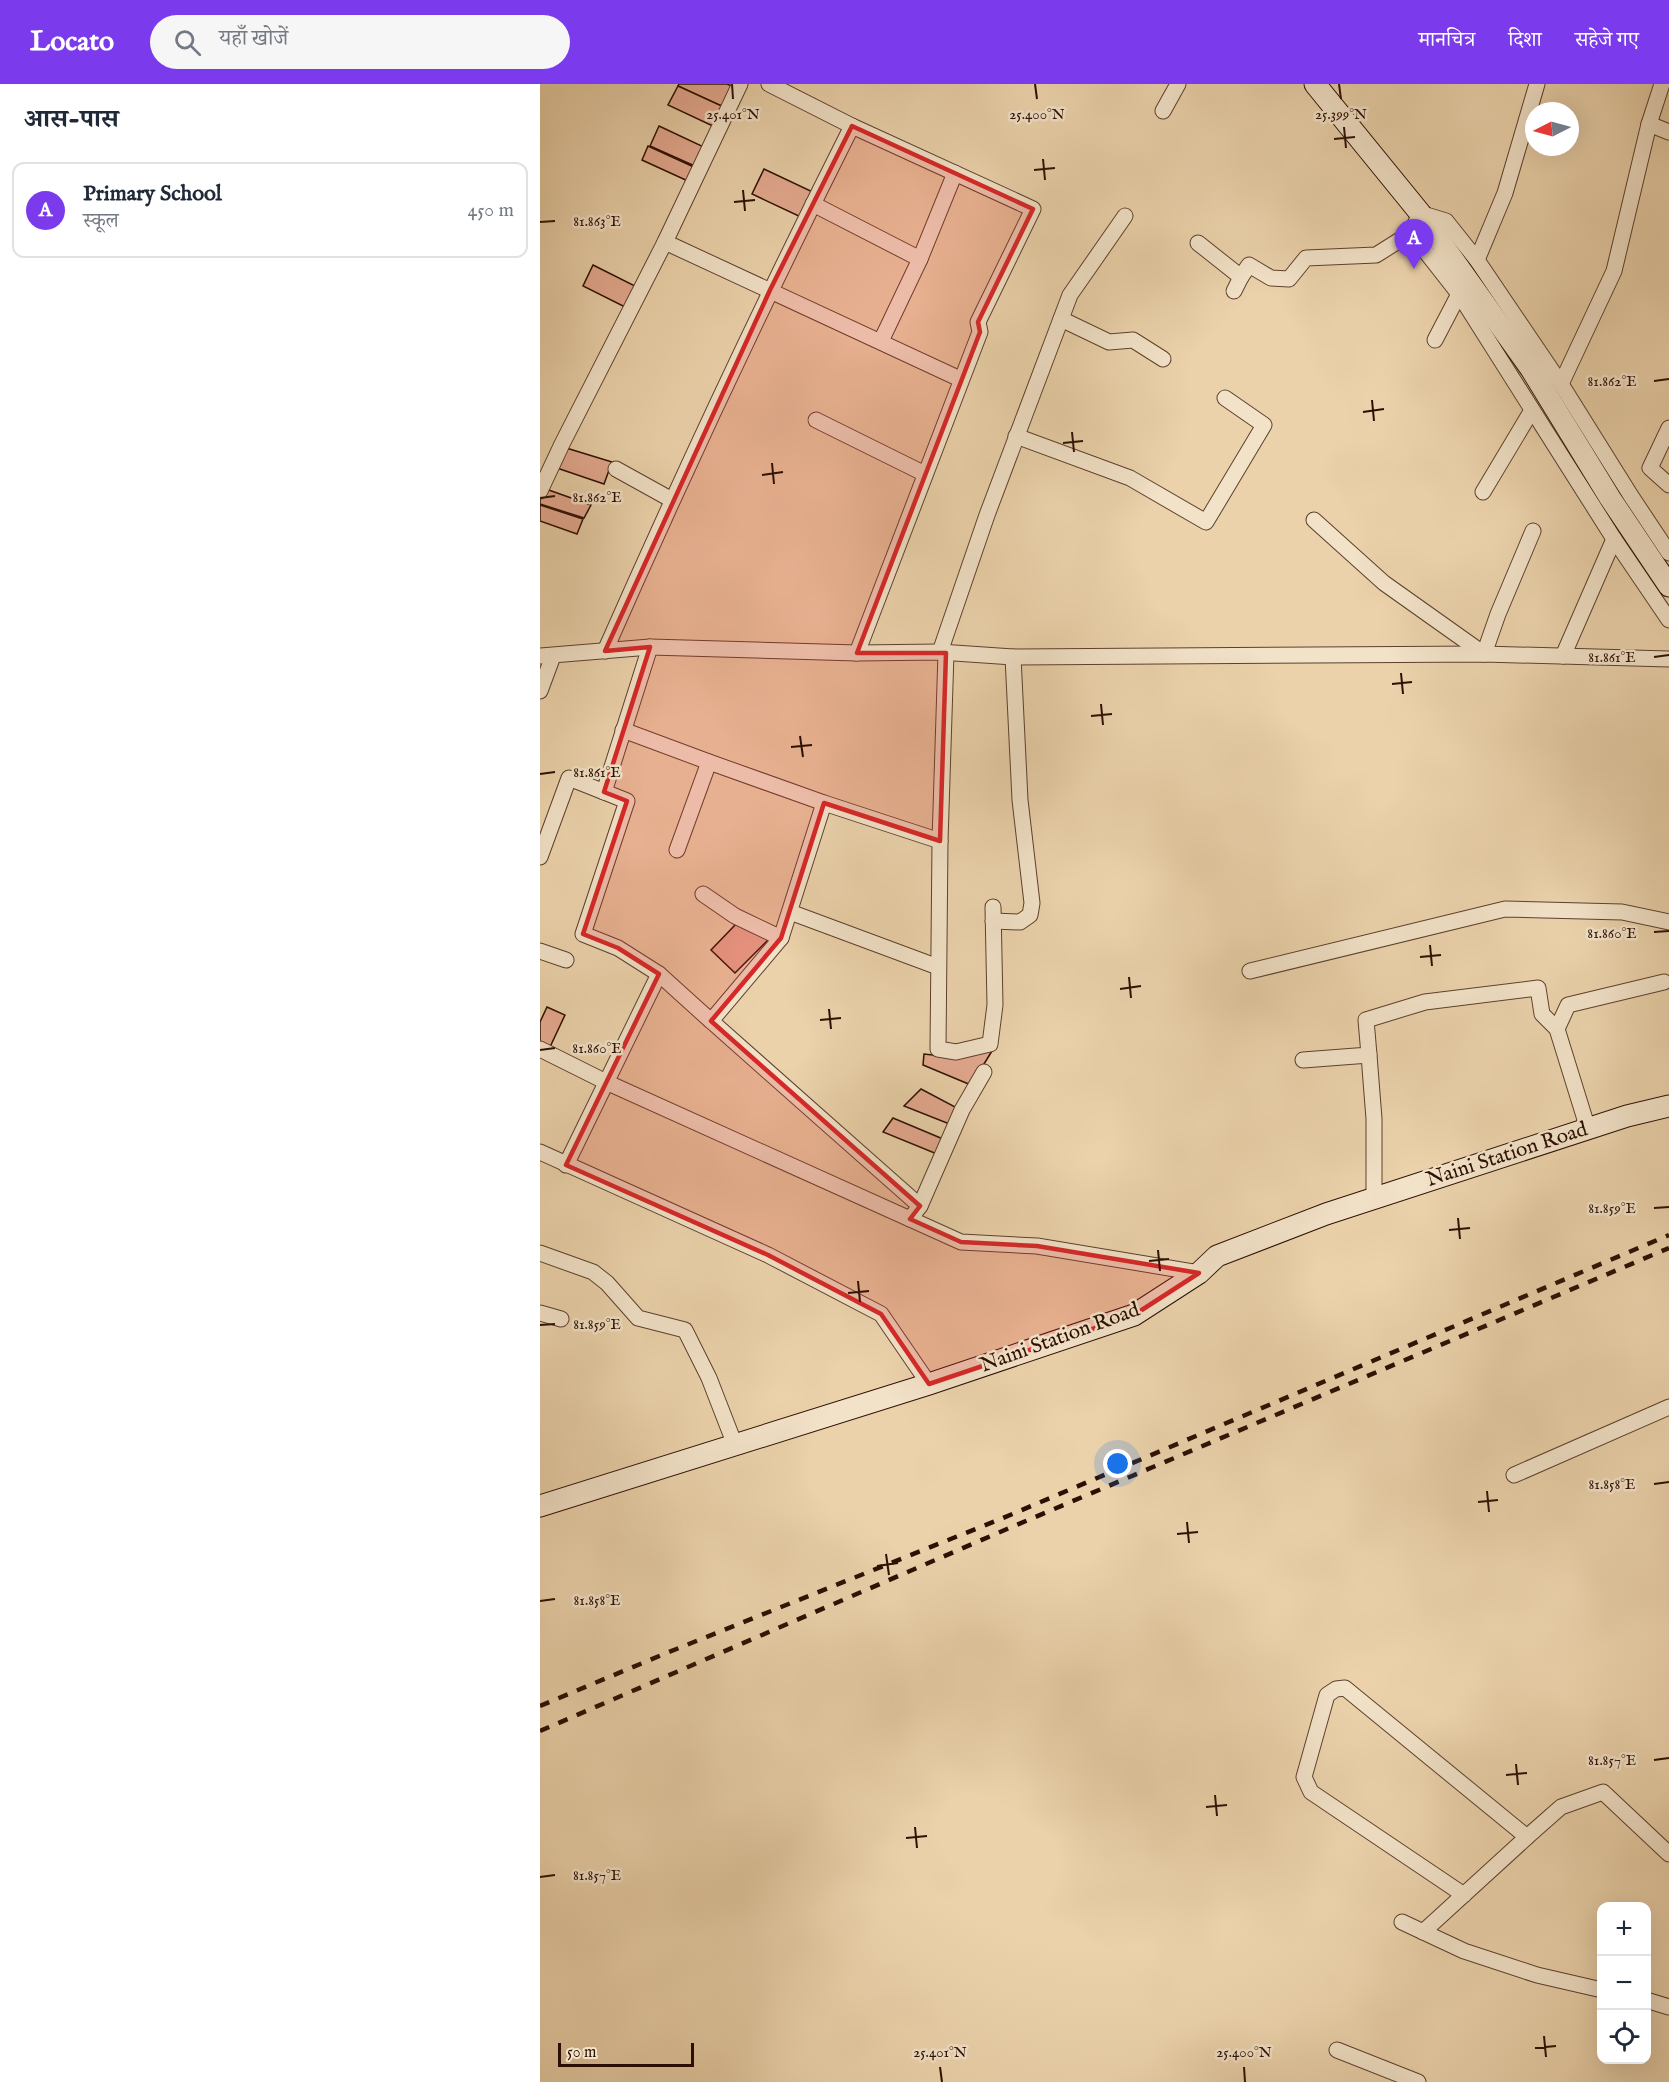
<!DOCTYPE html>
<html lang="hi">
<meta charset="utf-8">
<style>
:root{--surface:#fff;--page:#f6f6f7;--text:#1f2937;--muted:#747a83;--line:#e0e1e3;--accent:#7c3aed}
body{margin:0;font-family:"IM FELL English","Noto Serif Devanagari",serif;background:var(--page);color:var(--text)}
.controls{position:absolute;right:18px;bottom:18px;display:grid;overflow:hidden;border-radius:12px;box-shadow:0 6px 24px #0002}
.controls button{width:54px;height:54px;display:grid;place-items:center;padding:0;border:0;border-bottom:2px solid var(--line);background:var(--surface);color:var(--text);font:30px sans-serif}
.compass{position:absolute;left:985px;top:18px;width:54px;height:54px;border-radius:50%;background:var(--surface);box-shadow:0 6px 24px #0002;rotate:264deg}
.scale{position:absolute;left:18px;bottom:15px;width:136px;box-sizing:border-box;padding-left:6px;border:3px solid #2c0f03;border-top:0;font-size:16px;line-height:21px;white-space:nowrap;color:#2c0f03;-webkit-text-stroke:4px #f2e2c8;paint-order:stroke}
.you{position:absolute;left:578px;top:1380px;width:21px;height:21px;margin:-15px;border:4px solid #fff;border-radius:50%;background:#1a73e8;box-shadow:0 0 0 9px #1a73e833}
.badge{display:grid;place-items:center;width:39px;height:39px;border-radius:50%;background:var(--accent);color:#fff;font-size:20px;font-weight:700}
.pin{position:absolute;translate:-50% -50px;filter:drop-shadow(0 2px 3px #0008)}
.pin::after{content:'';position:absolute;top:32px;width:21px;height:18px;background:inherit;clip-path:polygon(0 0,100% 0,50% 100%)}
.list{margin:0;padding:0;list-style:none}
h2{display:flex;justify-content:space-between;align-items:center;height:78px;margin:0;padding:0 24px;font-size:26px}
h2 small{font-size:20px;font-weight:400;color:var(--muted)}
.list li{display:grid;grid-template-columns:39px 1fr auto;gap:18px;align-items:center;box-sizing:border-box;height:96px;margin:0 12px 12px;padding:0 12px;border:2px solid var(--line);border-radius:12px}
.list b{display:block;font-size:22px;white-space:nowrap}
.list p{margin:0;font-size:20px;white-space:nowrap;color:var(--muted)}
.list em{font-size:20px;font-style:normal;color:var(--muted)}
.icon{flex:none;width:33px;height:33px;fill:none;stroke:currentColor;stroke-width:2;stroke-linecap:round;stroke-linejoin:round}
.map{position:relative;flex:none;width:1129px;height:1998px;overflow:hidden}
header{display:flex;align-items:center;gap:36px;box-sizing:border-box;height:84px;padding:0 30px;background:var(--accent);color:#fff}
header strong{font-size:28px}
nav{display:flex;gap:33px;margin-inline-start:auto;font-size:21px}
.search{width:420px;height:54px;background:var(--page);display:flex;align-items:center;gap:15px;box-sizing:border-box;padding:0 21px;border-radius:33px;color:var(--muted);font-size:22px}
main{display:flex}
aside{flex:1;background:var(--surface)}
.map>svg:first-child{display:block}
.building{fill:#e6ab92;stroke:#2c0f03;stroke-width:1.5}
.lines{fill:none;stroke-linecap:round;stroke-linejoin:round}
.street-casing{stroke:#5c402d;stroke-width:17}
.secondary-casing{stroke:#2c0f03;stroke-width:23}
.street{stroke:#f2e2c8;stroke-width:15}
.secondary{stroke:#f2e2c8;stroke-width:21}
.rail{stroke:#2c0f03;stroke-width:4.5;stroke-dasharray:10 10;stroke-linecap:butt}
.marked{fill:#d62828;fill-opacity:0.2;stroke:#d62828;stroke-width:4.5;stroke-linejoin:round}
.ticks{fill:none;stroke:#2c0f03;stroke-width:2}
.labels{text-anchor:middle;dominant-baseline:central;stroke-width:5;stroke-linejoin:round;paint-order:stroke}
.street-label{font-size:21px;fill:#2c0f03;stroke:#f2e2c8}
.ticks-label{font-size:15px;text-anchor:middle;fill:#2c0f03;stroke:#f2e2c8;stroke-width:5;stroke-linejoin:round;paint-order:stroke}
</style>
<header>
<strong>Locato</strong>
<div class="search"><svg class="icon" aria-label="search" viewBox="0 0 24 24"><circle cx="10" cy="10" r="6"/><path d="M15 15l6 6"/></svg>यहाँ खोजें</div>
<nav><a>मानचित्र</a><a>दिशा</a><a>सहेजे गए</a></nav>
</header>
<main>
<aside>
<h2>आस-पास<small></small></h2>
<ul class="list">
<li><span class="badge">A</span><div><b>Primary School</b><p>स्कूल</p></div><em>450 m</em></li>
</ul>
</aside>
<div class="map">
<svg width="1129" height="1998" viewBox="0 0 1129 1998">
<rect width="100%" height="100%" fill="#ebd2ab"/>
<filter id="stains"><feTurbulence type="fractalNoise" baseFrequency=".00333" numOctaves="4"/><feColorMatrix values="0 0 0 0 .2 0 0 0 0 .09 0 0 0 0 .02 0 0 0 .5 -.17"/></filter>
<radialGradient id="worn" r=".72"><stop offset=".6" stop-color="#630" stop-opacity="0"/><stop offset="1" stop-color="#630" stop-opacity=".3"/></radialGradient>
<g class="building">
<path d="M139,0H187L196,4L186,24L138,2Z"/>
<path d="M138,2L186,24L177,44L128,21Z"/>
<path d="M119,42L166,64L157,83L110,62Z"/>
<path d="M108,62L156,84L150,98L102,76Z"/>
<path d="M224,85L275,109L263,134L212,110Z"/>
<path d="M53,181L99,204L89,225L43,202Z"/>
<path d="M23,363L72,378L64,400L14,383Z"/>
<path d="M3,404L51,421L44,434L0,420V411Z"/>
<path d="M0,421L43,435L37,450L0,437Z"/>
<path d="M198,838L231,853L195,889L171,866Z"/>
<path d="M7,923L25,931L10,963L0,958V938Z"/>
<path d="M452,967L431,1001L383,981L384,970L402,972Z"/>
<path d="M381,1005L419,1025L412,1041L364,1022Z"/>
<path d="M353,1034L403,1055L397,1070L343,1048Z"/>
</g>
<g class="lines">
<g class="street-casing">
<g id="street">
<path d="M229,0L312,42"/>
<path d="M623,27L638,0"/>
<path d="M1109,40L1129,48"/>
<path d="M273,120L380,175"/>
<path d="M871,149L919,210L1074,455L1129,536"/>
<path d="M125,158L420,295"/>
<path d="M658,159L701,193L709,181L731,194L749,195L766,174L836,171L871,149L880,129L906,137L937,176L1021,300L1091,412L1129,469"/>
<path d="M937,176L965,109L997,0"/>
<path d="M694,207L701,193"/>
<path d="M521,235L569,258L593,256L623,275"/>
<path d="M895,256L919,210"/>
<path d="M341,257L380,175L415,89"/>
<path d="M1021,300L1074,187L1109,40L1122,0"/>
<path d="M276,336L385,390"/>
<path d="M1129,344L1110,384L1129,401"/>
<path d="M476,352L590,394L666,438L724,341L685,314"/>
<path d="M76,385L132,416"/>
<path d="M0,407L22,360L125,158L200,0"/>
<path d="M943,408L992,326"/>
<path d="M774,436L844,499L944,570L958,530L993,447"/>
<path d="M65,567C143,390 225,215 312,42L493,125L438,238L440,248L317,569"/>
<path d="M400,568L447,431L530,211L585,132"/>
<path d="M406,569L400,757L398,965L416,968L450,960L455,921L453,823"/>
<path d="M0,572L110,563L317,569L400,568L473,573L944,570L1129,575"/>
<path d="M1023,572L1074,455"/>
<path d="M0,607L13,572"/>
<path d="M83,646L169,678L137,766"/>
<path d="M169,678L284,719"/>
<path d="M64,708L110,563"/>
<path d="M400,757L284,719L241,854L171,937L380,1122L370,1135L421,1158L497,1162L659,1189"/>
<path d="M0,773L29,694L87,717L43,850L78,864L119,890L171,937"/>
<path d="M163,810L195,832L241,854"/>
<path d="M250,828L398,883"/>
<path d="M453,837L480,838L490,831L492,819L480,716L473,573"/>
<path d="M0,867L26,876"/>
<path d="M710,887L965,825L1082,828L1129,838"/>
<path d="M1017,945L1028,921L1124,898"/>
<path d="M0,965L66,998L370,1135"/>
<path d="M829,971L834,1035V1114"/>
<path d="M763,976L829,971L826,936L885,918L998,904L1002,930L1017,945L1048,1045"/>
<path d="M0,1068L228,1171L341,1230L389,1300"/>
<path d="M26,1081L119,890"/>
<path d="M380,1122L422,1026L444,988"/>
<path d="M0,1169L53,1188L67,1199L98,1234L145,1246L169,1294L195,1361"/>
<path d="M0,1229L21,1235"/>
<path d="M974,1391L1129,1323"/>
<path d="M987,1753L1021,1723L1063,1708L1129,1770"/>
<path d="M862,1838L924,1867L997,1891L1062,1906"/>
<path d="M883,1848L987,1753L805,1604L796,1605L787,1611L764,1693L771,1708L924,1811"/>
<path d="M1106,1916L1129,1923"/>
<path d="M797,1966L878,1998"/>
</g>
</g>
<g class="secondary-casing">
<g id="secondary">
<path d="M775,0L880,129L991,285L1070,414L1129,502"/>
<path d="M0,1422L389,1300L594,1231L659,1189L677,1172L786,1130L1087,1032L1129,1022"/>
</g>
</g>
<use href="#street" class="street"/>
<use href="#secondary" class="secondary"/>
<g class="rail">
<path d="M0,1622L124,1570L463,1434L1129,1151"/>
<path d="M0,1647L467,1445L1129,1164"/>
</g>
</g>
<path class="marked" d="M312,42L493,125L438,238L440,248L317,569H406L400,757L284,719L241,854L171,937L380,1122L370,1135L421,1158L497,1162L659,1189L594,1231L389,1300L341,1230L228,1171L26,1081L119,890L78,864L43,850L87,717L64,708L110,563L65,567L230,206Z"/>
<path class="ticks" d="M192,0L193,15M495,0L497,15M799,0L801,15M804,43L806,64M794,55L815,53M503,75L505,96M494,86L515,84M203,106L205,127M194,118L215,116M0,138L15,137M1114,297L1129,295M832,316L834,337M823,328L844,325M532,348L534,368M523,359L543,357M232,379L234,400M222,391L243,388M0,414L15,412M1114,573L1129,571M861,589L863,610M852,600L872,598M561,620L563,641M551,632L572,630M260,652L263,673M251,663L272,661M0,690L15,688M1114,848L1129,847M890,861L892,882M880,873L901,871M589,893L591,914M580,905L601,902M289,925L291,945M280,936L301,934M0,966L15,964M1114,1124L1129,1123M918,1134L920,1155M909,1146L930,1144M618,1166L620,1187M609,1177L629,1175M318,1197L320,1218M308,1209L329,1207M0,1241L15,1240M1114,1400L1129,1398M947,1407L949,1428M938,1418L958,1416M647,1438L649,1459M637,1450L658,1448M346,1470L349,1491M337,1482L358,1479M0,1517L15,1515M1114,1676L1129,1674M976,1680L978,1701M966,1691L987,1689M675,1711L677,1732M666,1723L687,1721M375,1743L377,1764M366,1754L387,1752M0,1793L15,1791M1004,1952L1006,1973M995,1964L1016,1962M400,1983L402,1998M704,1983L705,1998"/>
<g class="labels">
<g class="street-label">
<text transform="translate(967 1071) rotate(-18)">Naini Station Road</text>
<text transform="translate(520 1254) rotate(-20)">Naini Station Road</text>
</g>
</g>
<g class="ticks-label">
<text x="193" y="35">25.401°N</text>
<text x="497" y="35">25.400°N</text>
<text x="801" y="35">25.399°N</text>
<text x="57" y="142">81.863°E</text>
<text x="1072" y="302">81.862°E</text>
<text x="57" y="418">81.862°E</text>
<text x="1072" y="578">81.861°E</text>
<text x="57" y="693">81.861°E</text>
<text x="1072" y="854">81.860°E</text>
<text x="57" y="969">81.860°E</text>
<text x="1072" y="1129">81.859°E</text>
<text x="57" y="1245">81.859°E</text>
<text x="1072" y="1405">81.858°E</text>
<text x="57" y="1521">81.858°E</text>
<text x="1072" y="1681">81.857°E</text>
<text x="57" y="1796">81.857°E</text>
<text x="400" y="1973">25.401°N</text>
<text x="704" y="1973">25.400°N</text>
</g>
<rect width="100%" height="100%" filter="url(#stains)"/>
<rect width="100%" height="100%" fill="url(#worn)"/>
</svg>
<div class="controls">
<button>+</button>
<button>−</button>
<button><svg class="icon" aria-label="locate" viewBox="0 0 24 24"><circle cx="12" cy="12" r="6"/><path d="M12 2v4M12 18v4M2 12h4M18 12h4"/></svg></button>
</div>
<svg class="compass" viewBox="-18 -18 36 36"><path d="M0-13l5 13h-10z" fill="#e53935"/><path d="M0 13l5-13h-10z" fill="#747a83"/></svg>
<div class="scale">50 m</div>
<div class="you"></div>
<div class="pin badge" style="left:874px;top:185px">A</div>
</div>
</main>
